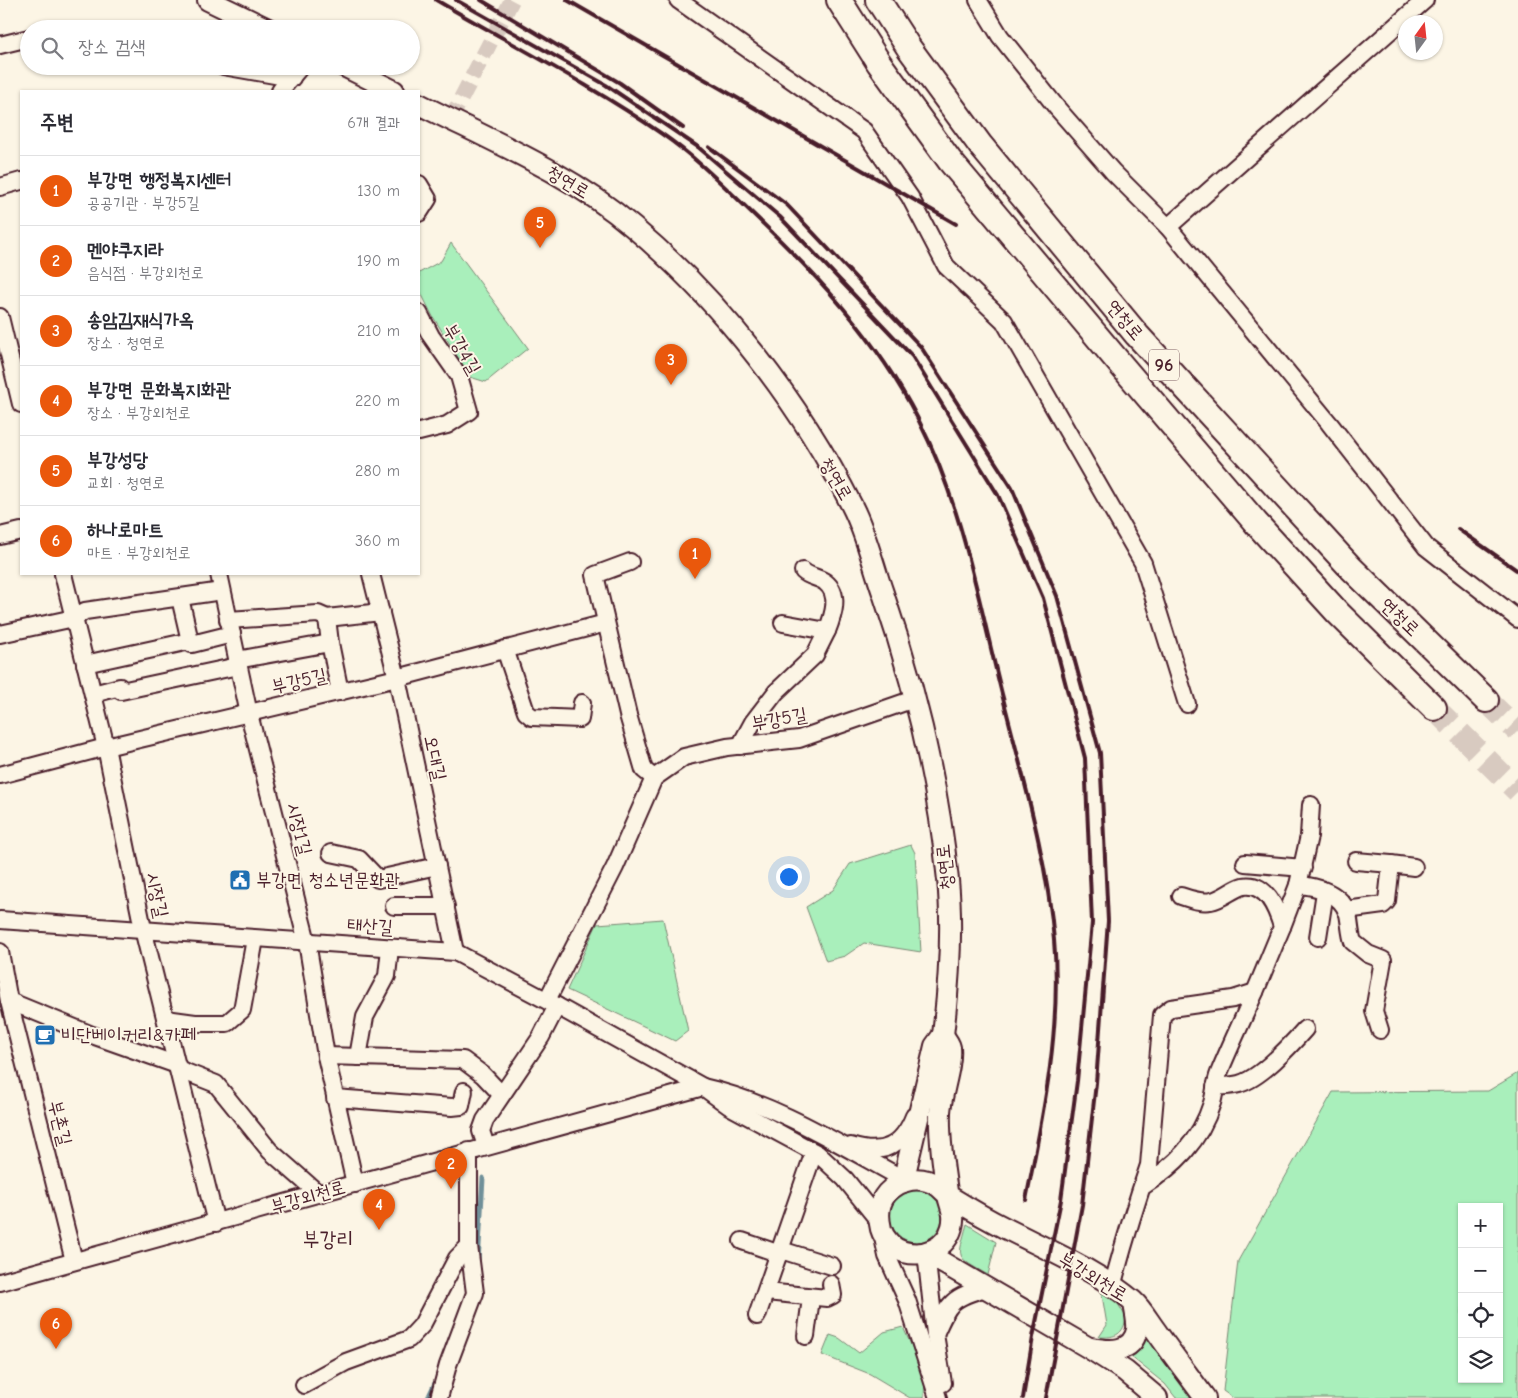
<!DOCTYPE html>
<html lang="ko">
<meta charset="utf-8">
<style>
:root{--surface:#fff;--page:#f7f7f7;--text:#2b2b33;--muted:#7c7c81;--line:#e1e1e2;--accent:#ea580c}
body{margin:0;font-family:"Comic Neue","Poor Story",sans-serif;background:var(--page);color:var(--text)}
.controls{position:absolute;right:15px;bottom:15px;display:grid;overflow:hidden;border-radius:0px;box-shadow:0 1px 4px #0004}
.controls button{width:45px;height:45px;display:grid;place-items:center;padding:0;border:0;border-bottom:1px solid var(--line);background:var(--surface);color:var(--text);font:25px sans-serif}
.compass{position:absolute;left:1398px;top:15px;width:45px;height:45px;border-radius:50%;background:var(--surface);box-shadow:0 1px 4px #0004;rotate:15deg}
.you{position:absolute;left:788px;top:876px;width:18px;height:18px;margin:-12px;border:4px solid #fff;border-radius:50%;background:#1a73e8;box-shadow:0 0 0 8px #1a73e833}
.badge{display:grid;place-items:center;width:32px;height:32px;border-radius:50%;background:var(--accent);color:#fff;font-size:16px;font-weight:700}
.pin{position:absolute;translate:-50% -41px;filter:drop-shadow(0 1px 2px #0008)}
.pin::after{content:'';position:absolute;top:26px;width:18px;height:15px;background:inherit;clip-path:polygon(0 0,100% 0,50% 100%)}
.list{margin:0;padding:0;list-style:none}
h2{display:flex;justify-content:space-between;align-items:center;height:65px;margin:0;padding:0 20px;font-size:21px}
h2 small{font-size:16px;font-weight:400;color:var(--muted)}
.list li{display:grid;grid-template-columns:32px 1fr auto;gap:15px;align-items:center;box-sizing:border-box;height:70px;padding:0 20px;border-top:1px solid var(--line)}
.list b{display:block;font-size:19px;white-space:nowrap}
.list p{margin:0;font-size:16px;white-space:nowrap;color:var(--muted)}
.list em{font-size:16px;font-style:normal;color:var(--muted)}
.icon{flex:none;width:28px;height:28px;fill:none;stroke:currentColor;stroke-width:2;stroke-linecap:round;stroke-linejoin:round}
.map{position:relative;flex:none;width:1518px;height:1398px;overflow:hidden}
.search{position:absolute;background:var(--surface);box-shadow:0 1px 4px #0004;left:20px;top:20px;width:400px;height:55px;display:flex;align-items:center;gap:12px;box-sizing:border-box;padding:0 18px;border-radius:28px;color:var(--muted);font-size:19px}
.panel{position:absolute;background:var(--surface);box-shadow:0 1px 4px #0004;left:20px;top:90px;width:400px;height:485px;border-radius:0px}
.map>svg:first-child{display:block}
.green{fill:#a9efbb;stroke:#7a8773;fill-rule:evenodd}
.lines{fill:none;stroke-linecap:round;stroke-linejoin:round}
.stream{stroke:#709099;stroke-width:5}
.minor-tunnel{stroke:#d8cac0;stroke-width:16;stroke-dasharray:16 8;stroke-linecap:butt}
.highway-tunnel{stroke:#d8cac0;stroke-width:24;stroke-dasharray:24 12;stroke-linecap:butt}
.minor-casing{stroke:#4a1f2b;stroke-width:20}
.major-casing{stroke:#4a1f2b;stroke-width:24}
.highway-casing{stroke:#4a1f2b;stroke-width:28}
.minor{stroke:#fcf5e5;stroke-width:16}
.major{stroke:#fcf5e5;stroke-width:20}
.highway{stroke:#fcf5e5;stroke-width:24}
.rail{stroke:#4a1f2b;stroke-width:4}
.labels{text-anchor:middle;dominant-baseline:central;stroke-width:4;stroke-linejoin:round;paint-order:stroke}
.shield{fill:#fcf5e5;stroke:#7f5f63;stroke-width:1}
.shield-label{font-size:18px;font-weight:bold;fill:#4a1f2b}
.street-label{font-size:19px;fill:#4a1f2b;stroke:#fcf5e5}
.poi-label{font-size:19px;fill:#4a1f2b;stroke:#fcf5e5;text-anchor:start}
.quarter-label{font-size:21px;fill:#4a1f2b;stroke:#fcf5e5}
</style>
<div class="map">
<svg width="1518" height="1398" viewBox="0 0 1518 1398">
<rect width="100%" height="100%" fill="#fcf5e5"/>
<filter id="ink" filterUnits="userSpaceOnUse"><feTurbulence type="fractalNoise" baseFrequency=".02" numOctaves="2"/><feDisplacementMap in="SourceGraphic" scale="10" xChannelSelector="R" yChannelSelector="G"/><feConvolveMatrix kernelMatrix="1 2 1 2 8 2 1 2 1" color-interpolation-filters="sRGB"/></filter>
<g filter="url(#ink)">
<g class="green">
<path d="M451,243L528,348L486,382L470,377L432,315L419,289V273L441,261Z"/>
<path d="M911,845L915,853L921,952L864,943L845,956L826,961L806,907L833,890L850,864Z"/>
<path d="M663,919L688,1031L675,1041L567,990L597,924Z"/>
<path d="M1518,1073V1398H1233L1223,1391L1238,1261L1333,1092L1488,1091ZM1462,1207H1499V1379H1462Z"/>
<circle cx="916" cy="1216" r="26"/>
<path d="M967,1224L996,1242L988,1275C955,1256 957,1260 967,1224Z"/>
<path d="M1101,1289L1115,1299L1126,1317C1124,1334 1116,1338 1099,1337L1107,1325Z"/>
<path d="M903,1327L925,1376L924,1398H910L870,1374L822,1355L830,1335L839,1338L859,1353L884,1332Z"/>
<path d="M1149,1332L1198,1398H1176L1165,1384L1130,1356L1142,1348Z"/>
</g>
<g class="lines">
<g class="stream">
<path d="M478,1262L483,1178"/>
<path d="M428,1398L435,1383"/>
</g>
<path class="minor-tunnel" d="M450,120L512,0"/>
<g class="highway-tunnel">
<path d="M1486,700L1518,731"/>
<path d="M1434,708L1518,791"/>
</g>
<g class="minor-casing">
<g id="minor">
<path d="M678,0L864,131L910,197L946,266L1004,321L1143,563L1187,704"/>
<path d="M978,0L1000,36L1057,108L1113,172L1168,227L1329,423L1426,547L1518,619"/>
<path d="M0,45L29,38"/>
<path d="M223,66L292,78"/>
<path d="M280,91L301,66"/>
<path d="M419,184L428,199L419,213"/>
<path d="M0,187L21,181"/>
<path d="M1168,227L1425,0"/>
<path d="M419,313L431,336L459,376L469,411L447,425L419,432"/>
<path d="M0,317L21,404"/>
<path d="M0,536L21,531"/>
<path d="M630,562L595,575L628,715L644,770L654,778"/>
<path d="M803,571C809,577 818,577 825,582C841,594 833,616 827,631"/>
<path d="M63,574L106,747L143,929L216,1223"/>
<path d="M219,574L249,714L307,942L326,1056L355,1184"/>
<path d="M371,574L397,678L455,952"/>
<path d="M180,598L190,641"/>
<path d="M327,618L381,612"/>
<path d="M228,620L318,614L327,618L330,643"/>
<path d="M0,634L74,618L85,611L222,591"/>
<path d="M505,649L526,712L532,717L580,719L582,703"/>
<path d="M237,660L330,643L340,692"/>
<path d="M85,664L190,641L192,644L232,634"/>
<path d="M93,694L120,687L121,691L238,666"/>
<path d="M740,746L753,722L776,692L815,655L827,631L783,623"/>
<path d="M0,775L106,747L397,678L606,623"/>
<path d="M331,853L359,859L378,879L437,866"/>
<path d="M1245,863L1303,868"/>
<path d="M1391,864L1414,867"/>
<path d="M1298,885L1309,836L1311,805"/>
<path d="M1181,896C1190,899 1201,903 1211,901C1223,899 1232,889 1243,886C1267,882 1277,910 1282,927L1255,992"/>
<path d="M394,906H446"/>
<path d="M1346,910L1383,905L1387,901L1391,864L1356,861"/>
<path d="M0,920L455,952L557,1006L703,1087L729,1106L818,1154L845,1179L878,1220"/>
<path d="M1282,927L1298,885C1317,886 1341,893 1348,914C1350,923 1350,933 1353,942L1368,954L1383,960L1374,1011L1380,1030"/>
<path d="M1318,937L1325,892"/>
<path d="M0,952L9,1001L74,1261"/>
<path d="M547,1000L615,867L654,778L684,757L727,747L799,739L914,699"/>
<path d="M9,1001L92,1035L177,1065"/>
<path d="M166,1019L195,1023H227L242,1010L255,939"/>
<path d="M326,1056L463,1060L483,1075L501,1094"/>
<path d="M358,1057L365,1017L387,976L390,948"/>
<path d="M178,1069L216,1084L270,1151L319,1194"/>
<path d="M1215,1087C1223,1086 1231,1086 1239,1084C1261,1078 1289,1047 1305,1029"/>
<path d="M335,1098L452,1107L461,1106L464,1091"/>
<path d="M486,1146L481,1131L485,1120L541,1037L557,1006"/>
<path d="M851,1146C882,1156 902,1147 914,1116"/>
<path d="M882,1233L887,1256L907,1300L938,1398"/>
<path d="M742,1241L780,1254"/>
<path d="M781,1250L832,1266"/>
<path d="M926,1253L935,1334L943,1383"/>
<path d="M0,1282L703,1087C771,1102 834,1141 894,1174L903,1182"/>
<path d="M1112,1287C1123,1246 1135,1206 1149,1165L1162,1015L1171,1008L1233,999L1255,992C1243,1019 1230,1046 1219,1073C1215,1083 1215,1093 1212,1103C1200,1142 1174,1166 1142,1187"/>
<path d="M766,1292L827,1298L833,1295L831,1284"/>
<path d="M757,1316L814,1152"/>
<path d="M935,1334C949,1302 952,1297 986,1288"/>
<path d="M806,1336L811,1298"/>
<path d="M304,1385L346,1362L409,1339L422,1325L457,1258L469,1246"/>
<path d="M439,1398L448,1365L475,1293L469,1246V1151"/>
</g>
</g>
<g class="major-casing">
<g id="major">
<path d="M208,0L268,29"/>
<path d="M344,66L394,91"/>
<path d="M419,104C492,141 570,173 633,227C722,302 800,403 852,506C866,533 873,565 883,593C915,686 938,783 948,880C953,931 949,984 943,1035"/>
<path d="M943,1035C945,1039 950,1044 950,1048C952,1065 941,1094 940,1112C939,1138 943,1166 947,1191C949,1205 956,1213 952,1227C946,1249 924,1257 904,1252C893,1249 884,1239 881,1229C878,1217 878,1203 887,1193C901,1178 921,1175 938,1186C943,1190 947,1195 952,1198C970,1209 987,1219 1005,1228C1048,1250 1096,1270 1133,1301C1142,1309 1149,1322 1156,1331C1172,1354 1189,1376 1205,1398"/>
<path d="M903,1182L935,1046L943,1035"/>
<path d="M926,1253L1089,1348L1125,1371L1157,1398"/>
<path d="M1091,1348C1109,1351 1132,1354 1137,1330C1138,1322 1135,1311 1134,1303"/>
</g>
</g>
<g class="highway-casing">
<g id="highway">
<path d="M839,0L879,63L950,161L1116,359L1256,523L1338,613L1434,708"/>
<path d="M878,0L909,48L981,146L1137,335L1350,567L1486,700"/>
</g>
</g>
<use href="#minor" class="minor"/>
<use href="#major" class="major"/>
<use href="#highway" class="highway"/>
<g class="rail">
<path d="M436,0C511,44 590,84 662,134C694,156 721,183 749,210C816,274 876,337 918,419C963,506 979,604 1003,698C1023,778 1047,858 1054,940C1062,1027 1043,1116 1026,1200"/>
<path d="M456,0L606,85L698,147L780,217L912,356L998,495L1043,598L1085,758L1092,923L1077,1081L1061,1200L1033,1337L1023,1398"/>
<path d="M481,0L620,83L683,128"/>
<path d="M567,0L956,224"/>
<path d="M709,147L787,205L921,347L1012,488L1057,596L1100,753L1108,921L1096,1083L1082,1205L1046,1398"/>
<path d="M1458,529L1518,571"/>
</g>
</g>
</g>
<defs>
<g id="civic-square" transform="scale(1.125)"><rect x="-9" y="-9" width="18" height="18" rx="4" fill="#1f6fb2" stroke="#fcf5e5"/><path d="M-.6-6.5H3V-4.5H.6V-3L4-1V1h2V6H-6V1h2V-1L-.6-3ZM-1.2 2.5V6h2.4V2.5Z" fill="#fff"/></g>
<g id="cafe-square" transform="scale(1.125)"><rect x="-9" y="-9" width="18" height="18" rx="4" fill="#1f6fb2" stroke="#fcf5e5"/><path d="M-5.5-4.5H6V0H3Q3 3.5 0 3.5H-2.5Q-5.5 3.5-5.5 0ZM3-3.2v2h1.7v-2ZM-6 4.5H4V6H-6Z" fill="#fff"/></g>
</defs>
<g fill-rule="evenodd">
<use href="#civic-square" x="240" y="880"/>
<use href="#cafe-square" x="45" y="1035"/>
</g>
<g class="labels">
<rect class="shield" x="1149" y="349.5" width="30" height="31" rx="4"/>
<g class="shield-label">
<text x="1164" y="365">96</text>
</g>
<g class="street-label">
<text transform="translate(568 182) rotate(31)">청연로</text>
<text transform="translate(1125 320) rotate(50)">연청로</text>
<text transform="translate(462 349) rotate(60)">부강4길</text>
<text transform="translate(836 479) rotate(60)">청연로</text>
<text transform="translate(1400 617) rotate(44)">연청로</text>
<text transform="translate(299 681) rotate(-13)">부강5길</text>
<text transform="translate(779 719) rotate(-10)">부강5길</text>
<text transform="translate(435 758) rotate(78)">오대길</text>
<text transform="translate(299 829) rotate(76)">시장1길</text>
<text transform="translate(945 867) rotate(-96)">청연로</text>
<text transform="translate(157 895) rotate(78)">시장길</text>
<text transform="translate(370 926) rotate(4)">태산길</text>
<text transform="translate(60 1123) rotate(76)">부촌길</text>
<text transform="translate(308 1197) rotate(-16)">부강외천로</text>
<text transform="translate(1093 1277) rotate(31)">부강외천로</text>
</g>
<g class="poi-label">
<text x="256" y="880">부강면 청소년문화관</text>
<text x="61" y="1035">비단베이커리&amp;카페</text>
</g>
<g class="quarter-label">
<text x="328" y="1239">부강리</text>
</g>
</g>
</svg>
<div class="controls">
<button>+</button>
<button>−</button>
<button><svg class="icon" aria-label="locate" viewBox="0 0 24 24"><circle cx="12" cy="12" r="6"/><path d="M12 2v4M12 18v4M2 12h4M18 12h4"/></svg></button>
<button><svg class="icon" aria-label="layers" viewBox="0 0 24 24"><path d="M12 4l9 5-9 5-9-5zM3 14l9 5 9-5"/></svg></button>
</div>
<svg class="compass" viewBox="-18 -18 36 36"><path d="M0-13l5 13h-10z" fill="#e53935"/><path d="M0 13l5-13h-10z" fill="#7c7c81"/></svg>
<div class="you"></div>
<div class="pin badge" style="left:695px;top:579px">1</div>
<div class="pin badge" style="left:451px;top:1189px">2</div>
<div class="pin badge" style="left:671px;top:385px">3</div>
<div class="pin badge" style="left:379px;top:1230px">4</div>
<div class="pin badge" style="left:540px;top:248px">5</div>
<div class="pin badge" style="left:56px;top:1349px">6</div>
<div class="search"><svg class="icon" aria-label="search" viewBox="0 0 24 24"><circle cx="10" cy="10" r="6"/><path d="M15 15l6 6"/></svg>장소 검색</div>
<section class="panel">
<h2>주변<small>6개 결과</small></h2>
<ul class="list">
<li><span class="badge">1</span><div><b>부강면 행정복지센터</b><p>공공기관 · 부강5길</p></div><em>130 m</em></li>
<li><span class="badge">2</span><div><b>멘야쿠지라</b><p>음식점 · 부강외천로</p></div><em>190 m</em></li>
<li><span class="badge">3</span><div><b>송암김재식가옥</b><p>장소 · 청연로</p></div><em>210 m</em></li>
<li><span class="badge">4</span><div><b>부강면 문화복지화관</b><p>장소 · 부강외천로</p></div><em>220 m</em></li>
<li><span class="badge">5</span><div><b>부강성당</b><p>교회 · 청연로</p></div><em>280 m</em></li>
<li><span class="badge">6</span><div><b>하나로마트</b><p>마트 · 부강외천로</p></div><em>360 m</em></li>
</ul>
</section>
</div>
